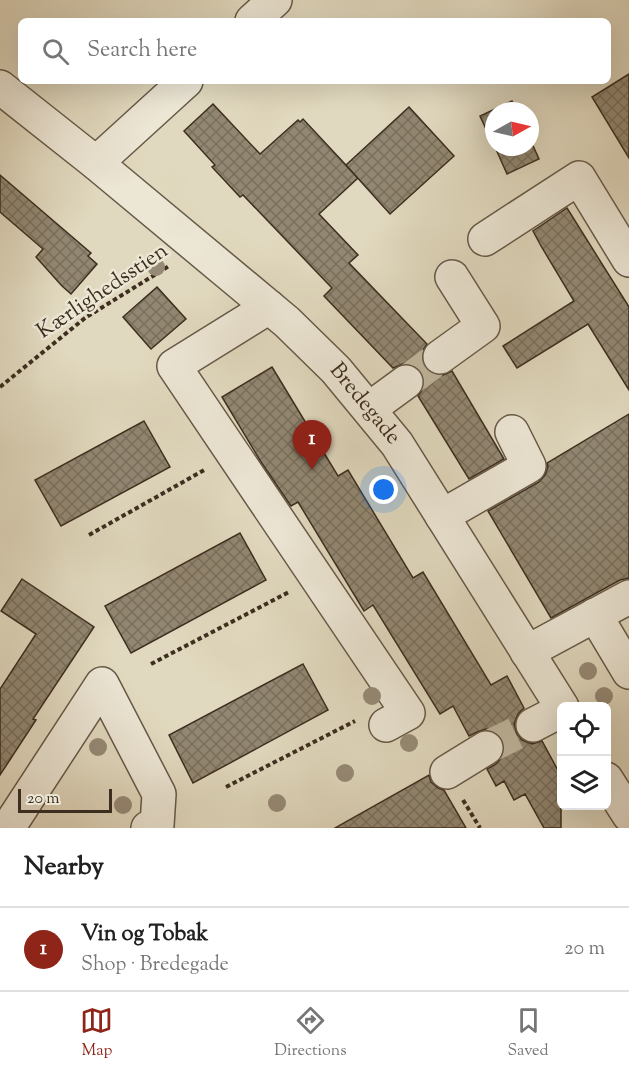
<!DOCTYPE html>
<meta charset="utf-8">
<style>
:root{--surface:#fff;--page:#f6f6f6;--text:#222;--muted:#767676;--line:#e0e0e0;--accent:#8f2418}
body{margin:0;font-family:"Sorts Mill Goudy",serif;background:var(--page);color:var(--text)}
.controls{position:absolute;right:18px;bottom:18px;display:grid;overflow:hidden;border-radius:9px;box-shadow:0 6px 24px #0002}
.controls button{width:54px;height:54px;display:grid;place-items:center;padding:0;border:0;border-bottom:2px solid var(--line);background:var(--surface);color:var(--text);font:30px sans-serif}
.compass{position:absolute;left:485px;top:102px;width:54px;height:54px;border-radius:50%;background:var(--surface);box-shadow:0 6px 24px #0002;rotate:82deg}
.scale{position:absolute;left:18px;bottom:15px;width:94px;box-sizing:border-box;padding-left:6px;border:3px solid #3d2e1f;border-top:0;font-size:16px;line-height:21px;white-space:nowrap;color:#3d2e1f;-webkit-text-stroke:4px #ece6d5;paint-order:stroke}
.you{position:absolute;left:384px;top:490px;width:21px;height:21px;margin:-15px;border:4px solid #fff;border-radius:50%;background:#1a73e8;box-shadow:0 0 0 9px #1a73e833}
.badge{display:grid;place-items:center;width:39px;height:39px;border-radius:50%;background:var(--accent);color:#fff;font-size:20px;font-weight:700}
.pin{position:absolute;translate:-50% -50px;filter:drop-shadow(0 2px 3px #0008)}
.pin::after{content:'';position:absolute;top:32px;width:21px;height:18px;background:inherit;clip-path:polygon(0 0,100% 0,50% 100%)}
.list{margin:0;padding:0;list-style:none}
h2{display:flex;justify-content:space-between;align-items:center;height:78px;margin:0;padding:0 24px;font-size:26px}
h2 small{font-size:20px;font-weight:400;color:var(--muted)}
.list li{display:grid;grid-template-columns:39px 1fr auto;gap:18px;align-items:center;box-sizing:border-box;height:84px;padding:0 24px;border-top:2px solid var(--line)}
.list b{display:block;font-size:22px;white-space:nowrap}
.list p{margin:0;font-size:20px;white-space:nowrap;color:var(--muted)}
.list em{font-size:20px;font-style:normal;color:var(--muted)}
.icon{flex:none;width:33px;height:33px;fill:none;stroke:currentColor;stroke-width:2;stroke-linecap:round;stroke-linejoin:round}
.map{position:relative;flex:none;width:629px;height:828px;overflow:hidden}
.search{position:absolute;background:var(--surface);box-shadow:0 6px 24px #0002;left:18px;right:18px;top:18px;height:66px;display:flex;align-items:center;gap:15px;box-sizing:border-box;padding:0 21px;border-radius:9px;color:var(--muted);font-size:22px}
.sheet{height:162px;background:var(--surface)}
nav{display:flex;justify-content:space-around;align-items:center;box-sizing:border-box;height:84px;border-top:2px solid var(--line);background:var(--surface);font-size:16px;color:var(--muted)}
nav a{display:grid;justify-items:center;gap:3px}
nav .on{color:var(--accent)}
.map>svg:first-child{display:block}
.building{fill:url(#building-cross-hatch);stroke:#3d2e1f;stroke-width:1.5}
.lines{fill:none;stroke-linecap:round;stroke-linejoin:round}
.minor-tunnel{stroke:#c0b79f;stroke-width:33;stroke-dasharray:33 16;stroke-linecap:butt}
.minor-casing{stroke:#665947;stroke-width:36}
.path{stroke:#3d2e1f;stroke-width:4;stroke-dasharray:4.5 3;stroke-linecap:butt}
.minor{stroke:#ece6d5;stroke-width:33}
.tree{fill:#968a76}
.labels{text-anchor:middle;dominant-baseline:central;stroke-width:5;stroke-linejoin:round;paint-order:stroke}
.street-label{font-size:22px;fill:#3d2e1f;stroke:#ece6d5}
</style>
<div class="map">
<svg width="629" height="828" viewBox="0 0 629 828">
<defs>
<pattern id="building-cross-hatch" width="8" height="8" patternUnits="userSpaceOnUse" patternTransform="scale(1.5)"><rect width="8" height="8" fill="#928772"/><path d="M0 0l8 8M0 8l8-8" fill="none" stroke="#786f5d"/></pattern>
</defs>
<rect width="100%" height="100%" fill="#e1d9bf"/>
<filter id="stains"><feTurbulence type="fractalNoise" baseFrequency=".00333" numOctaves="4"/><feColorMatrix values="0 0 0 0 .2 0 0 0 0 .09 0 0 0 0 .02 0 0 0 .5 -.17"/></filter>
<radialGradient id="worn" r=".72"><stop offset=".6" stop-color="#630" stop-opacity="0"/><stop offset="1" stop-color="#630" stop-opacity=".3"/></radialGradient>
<g class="building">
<path d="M629,74V158L592,97Z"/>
<path d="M512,101L517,111H494V146L480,116Z"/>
<path d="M213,104L260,154L298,120L300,122L303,119L358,178L319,214L358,255L349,263L427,344L423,350L421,358L425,368L433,374L441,376L452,371L504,459L469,479L418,396L423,389L425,381L421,371L414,365L405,363L393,368L324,296L332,288L243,195L240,197L212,167L215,165L184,131Z"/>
<path d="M409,107L454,156L390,214L346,165Z"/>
<path d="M530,139L539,159L507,174L495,147H530Z"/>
<path d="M0,175L91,253L88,256L97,264L71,294L62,286L36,257L43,249L0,212Z"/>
<path d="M567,208L629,307V390L588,324L517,368L503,346L574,301L541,246L533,231Z"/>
<path d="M157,287L186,319L151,349L123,317Z"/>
<path d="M272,367L338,476L348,470L413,578L423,572L491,685L507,676L524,708L518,714L514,724L517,734L522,740L532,744L542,741L561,776V828H544L525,794L514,800L504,781L496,786L487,769L496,764L503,756L505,747L502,738L494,731L486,729L477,732L469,736L453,706L440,714L373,605L364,611L298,502L291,506L261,462L222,397Z"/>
<path d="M629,414V578L620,580L551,618L488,511L539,482L545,475L548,467L547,463Z"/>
<path d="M144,421L170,467L61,526L35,480Z"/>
<path d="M240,533L266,580L131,653L105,606Z"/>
<path d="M22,579L94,627L33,719L36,720L0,775V689L36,634L1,611Z"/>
<path d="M303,664L328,710L193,783L169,735Z"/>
<path d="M429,775L431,782L438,788L444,790L466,828H335Z"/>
</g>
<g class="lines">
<g class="minor-tunnel">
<path d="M406,382L440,357"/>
<path d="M486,748L533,725"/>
</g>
<g class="minor-casing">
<g id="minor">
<path d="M252,21L275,0"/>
<path id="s1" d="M0,87L96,163L287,322L336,370L397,444L562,707"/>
<path d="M96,163L186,81"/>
<path d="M485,239L579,178L629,260"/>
<path d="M269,307L174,366L408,713L386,725"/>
<path d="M440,357L483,326L452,277"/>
<path d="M369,409L406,382"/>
<path d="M442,516L529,466L512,432"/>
<path d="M595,615L629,672"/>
<path d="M527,652L629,597"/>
<path d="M533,725L562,710"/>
<path d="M447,772L486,748"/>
<path d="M606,779L629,815"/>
<path d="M8,828L102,684L159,794L157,825L148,828"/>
</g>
</g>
<g class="path">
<path d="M0,387L85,318L169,266"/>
<path d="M89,535L206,469"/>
<path d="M151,664L289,592"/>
<path d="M226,787L355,721"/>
<path d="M463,800L480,828"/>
</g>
<use href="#minor" class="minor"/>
</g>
<g class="tree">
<circle cx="156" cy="267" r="9"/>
<circle cx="588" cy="671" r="9"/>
<circle cx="372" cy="696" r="9"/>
<circle cx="604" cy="696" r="9"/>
<circle cx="409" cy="743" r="9"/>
<circle cx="98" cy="747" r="9"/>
<circle cx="345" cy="773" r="9"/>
<circle cx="277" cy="803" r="9"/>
<circle cx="123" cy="805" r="9"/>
</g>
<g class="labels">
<g class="street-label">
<text transform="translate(103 292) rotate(-34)">Kærlighedsstien</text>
<text stroke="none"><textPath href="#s1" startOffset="484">Bredegade</textPath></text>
</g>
</g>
<rect width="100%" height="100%" filter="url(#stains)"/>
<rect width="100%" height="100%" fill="url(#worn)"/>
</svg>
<div class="controls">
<button><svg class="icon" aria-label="locate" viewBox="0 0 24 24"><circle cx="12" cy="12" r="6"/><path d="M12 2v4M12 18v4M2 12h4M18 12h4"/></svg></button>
<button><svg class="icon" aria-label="layers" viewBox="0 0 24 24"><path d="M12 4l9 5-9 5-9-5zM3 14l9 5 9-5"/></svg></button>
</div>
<svg class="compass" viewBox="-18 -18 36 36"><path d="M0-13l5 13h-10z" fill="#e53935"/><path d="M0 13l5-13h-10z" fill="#767676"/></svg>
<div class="scale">20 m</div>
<div class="you"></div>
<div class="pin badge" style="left:312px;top:470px">1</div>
<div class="search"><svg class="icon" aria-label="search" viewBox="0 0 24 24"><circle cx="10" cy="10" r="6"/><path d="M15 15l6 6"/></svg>Search here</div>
</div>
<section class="sheet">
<h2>Nearby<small></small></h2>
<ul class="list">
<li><span class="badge">1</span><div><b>Vin og Tobak</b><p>Shop · Bredegade</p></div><em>20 m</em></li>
</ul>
</section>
<nav>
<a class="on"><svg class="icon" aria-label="map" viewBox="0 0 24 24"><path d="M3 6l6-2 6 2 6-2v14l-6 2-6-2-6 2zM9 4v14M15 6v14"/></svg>Map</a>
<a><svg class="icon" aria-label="directions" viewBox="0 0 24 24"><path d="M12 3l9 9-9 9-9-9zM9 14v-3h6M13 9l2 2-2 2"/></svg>Directions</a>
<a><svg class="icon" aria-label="saved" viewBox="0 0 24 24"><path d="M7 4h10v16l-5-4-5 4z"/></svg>Saved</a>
</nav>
